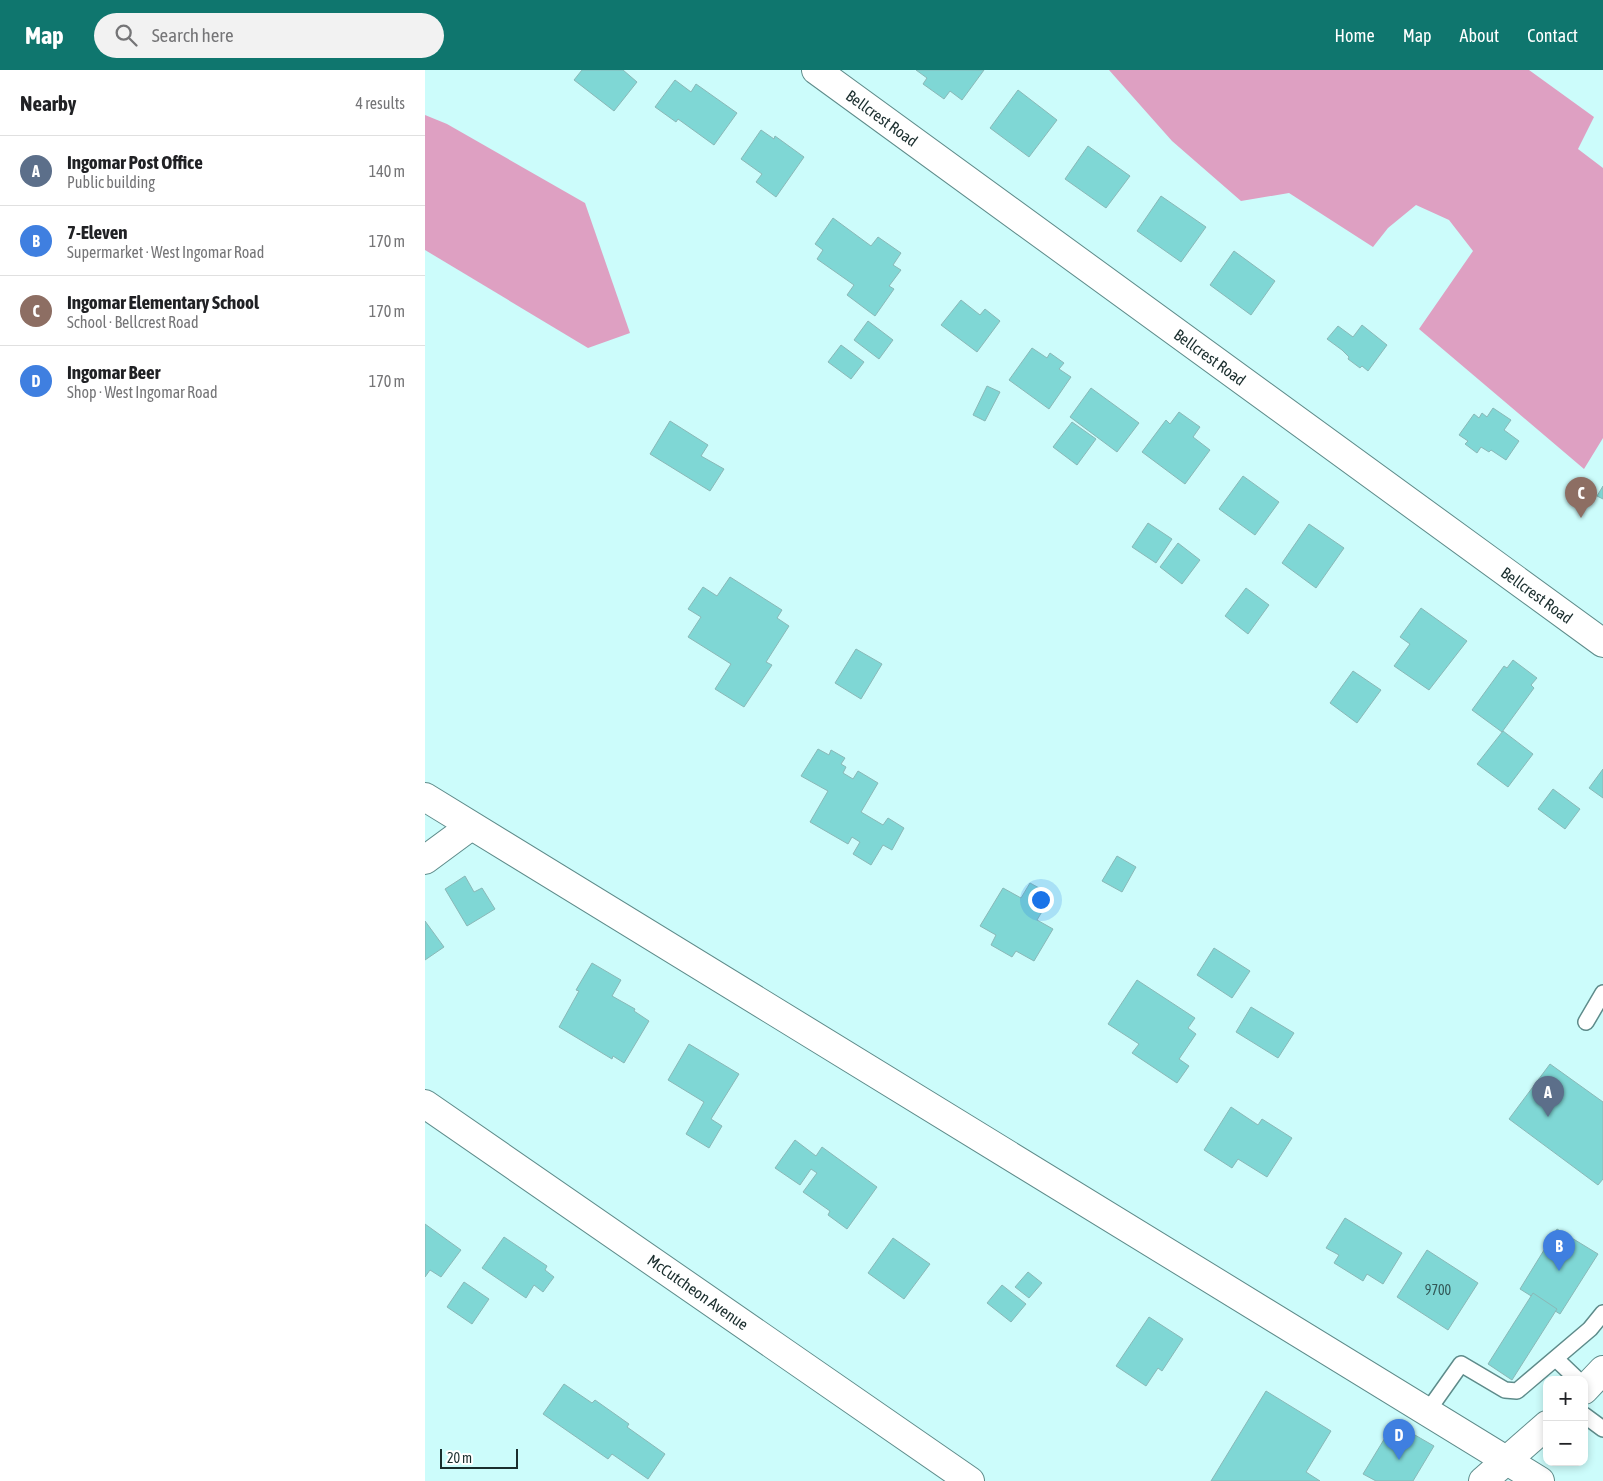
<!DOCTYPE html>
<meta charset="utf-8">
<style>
:root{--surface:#fff;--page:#f2f2f2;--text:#202124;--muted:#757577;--line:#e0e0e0;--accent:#0f766e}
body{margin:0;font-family:"Asap Condensed",sans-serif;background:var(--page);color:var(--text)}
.controls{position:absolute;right:15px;bottom:15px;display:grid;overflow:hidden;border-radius:10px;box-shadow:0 2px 8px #0003}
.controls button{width:45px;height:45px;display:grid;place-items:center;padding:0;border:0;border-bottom:1px solid var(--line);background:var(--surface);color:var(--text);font:25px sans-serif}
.scale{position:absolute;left:15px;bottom:12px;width:78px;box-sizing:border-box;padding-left:5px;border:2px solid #1a2d2d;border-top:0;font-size:14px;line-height:18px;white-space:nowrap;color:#1a2d2d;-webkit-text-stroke:4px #fff;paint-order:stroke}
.you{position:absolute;left:615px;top:829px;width:18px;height:18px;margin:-12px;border:4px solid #fff;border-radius:50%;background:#1a73e8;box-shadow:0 0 0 8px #1a73e833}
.badge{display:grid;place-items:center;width:32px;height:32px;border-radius:50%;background:var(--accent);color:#fff;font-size:16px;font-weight:700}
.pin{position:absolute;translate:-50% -41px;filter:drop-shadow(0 1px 2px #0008)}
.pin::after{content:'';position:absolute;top:26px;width:18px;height:15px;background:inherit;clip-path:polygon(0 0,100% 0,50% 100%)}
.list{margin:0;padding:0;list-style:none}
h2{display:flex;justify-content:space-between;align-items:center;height:65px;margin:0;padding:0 20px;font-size:21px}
h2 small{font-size:16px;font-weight:400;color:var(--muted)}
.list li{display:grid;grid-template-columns:32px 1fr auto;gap:15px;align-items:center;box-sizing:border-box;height:70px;padding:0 20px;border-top:1px solid var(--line)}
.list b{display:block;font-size:19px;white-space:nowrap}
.list p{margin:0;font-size:16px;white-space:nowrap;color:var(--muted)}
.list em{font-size:16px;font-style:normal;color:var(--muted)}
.icon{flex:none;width:28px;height:28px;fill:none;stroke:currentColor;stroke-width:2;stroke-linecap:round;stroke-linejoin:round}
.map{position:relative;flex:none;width:1178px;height:1411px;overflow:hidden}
header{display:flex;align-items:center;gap:30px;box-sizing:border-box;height:70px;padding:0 25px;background:var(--accent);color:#fff}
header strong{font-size:24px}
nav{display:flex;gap:28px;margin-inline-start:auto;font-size:18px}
.search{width:350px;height:45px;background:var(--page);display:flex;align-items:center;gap:12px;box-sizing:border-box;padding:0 18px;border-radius:28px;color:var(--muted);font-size:19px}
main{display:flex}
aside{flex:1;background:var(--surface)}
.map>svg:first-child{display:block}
.forest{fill:#dea0c2}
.building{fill:#7fd7d5;stroke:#8ab8b7}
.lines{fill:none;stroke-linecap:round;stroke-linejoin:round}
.service-casing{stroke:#5e8b8a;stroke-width:18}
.minor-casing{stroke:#5e8b8a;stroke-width:30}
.tertiary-casing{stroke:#5e8b8a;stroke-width:30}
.primary-casing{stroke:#5e8b8a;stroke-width:30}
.service{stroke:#fff;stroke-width:15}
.minor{stroke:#fff;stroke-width:28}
.tertiary{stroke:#fff;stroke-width:28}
.primary{stroke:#fff;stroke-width:28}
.labels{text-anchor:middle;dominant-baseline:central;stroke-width:4;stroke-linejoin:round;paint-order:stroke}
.number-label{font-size:14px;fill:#335857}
.street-label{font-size:16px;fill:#1a2d2d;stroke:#fff}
</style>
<header>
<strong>Map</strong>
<div class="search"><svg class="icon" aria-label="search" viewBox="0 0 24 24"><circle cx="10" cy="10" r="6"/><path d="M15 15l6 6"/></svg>Search here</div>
<nav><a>Home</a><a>Map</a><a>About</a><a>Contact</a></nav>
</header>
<main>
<aside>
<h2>Nearby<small>4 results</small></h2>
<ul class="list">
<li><span class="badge" style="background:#5c6f8a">A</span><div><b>Ingomar Post Office</b><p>Public building</p></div><em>140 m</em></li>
<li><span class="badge" style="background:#3f7fe0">B</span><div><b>7-Eleven</b><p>Supermarket · West Ingomar Road</p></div><em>170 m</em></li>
<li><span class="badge" style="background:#8d6e63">C</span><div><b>Ingomar Elementary School</b><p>School · Bellcrest Road</p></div><em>170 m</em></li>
<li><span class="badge" style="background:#3f7fe0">D</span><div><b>Ingomar Beer</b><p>Shop · West Ingomar Road</p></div><em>170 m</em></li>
</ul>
</aside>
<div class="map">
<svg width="1178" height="1411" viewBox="0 0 1178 1411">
<rect width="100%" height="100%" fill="#ccfcfb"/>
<g class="forest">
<path d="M684,0H1104L1169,47L1153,79L1178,98V368L1159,399L994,259L1048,181L1024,150L991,135L963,158L948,177L864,123L816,131L747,71Z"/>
<path d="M0,45L22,54L160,133L205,263L163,278L0,180Z"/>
</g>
<g class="building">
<path d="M157,0H198L212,12L189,41L149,10Z"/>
<path d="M491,0H559L537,30L525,21L519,29L498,14L502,8Z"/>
<path d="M250,10L266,22L271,14L312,43L289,75L253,49L251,52L230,37Z"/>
<path d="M593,20L632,50L604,87L565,58Z"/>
<path d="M336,60L349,69L350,66L379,87L351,127L331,112L337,104L316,89Z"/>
<path d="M663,76L705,106L681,138L640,109Z"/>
<path d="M736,126L781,157L756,192L712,161Z"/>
<path d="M408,148L446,176L453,167L476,183L468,195L476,200L464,216L469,219L450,246L422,225L429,215L392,189L398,180L390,174Z"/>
<path d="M809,181L850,211L826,245L785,215Z"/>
<path d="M536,230L555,245L560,239L575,251L552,282L516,255Z"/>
<path d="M443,251L468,270L454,289L429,270Z"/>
<path d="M937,255L962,275L943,301L937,296L935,298L923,289L924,287L917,280L902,269L913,256L928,267Z"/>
<path d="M416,275L439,292L426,309L403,292Z"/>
<path d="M607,278L622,288L625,283L639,293L634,299L646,307L624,339L584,310Z"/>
<path d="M562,316L575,322L560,351L548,345Z"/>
<path d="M666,318L714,353L692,382L645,347Z"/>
<path d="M1068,338L1086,350L1079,360L1094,371L1081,390L1066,380L1064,382L1056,377L1052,383L1040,374L1043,371L1034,365L1049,344L1054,348L1057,343L1062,347Z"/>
<path d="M754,342L775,357L768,367L785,380L760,414L717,382L741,350L745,354Z"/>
<path d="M245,351L283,375L276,386L299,399L285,421L225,384Z"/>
<path d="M647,352L671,369L652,395L628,377Z"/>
<path d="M818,406L854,432L830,465L794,439Z"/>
<path d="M1178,416V429L1172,426Z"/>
<path d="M723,453L747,469L731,493L707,477Z"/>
<path d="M884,454L919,478L891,518L857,493Z"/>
<path d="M753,473L775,490L757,514L735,497Z"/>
<path d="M305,507L357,540L352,548L364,556L341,592L347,595L319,637L290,619L306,594L263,567L276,547L263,539L278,517L292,526Z"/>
<path d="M821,518L844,535L823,564L800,546Z"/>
<path d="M996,538L1042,571L1004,620L969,596L985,574L975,567Z"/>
<path d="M431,579L457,594L436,629L410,613Z"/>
<path d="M1088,590L1112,608L1106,615L1109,618L1077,662L1047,640L1079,596L1082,598Z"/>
<path d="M928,601L956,620L932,653L905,633Z"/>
<path d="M1078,661L1108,684L1083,717L1052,694Z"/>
<path d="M393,679L404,685L406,680L420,688L416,694L421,697L418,703L428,709L433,701L453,713L436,742L458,755L463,748L479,758L467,780L458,775L446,795L428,784L435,772L427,767L423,774L385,752L403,721L376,706Z"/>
<path d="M1178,699V728L1164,718Z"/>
<path d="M1128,719L1155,739L1140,759L1113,739Z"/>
<path d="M692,786L711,797L697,822L677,811Z"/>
<path d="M40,806L49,822L57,818L70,839L42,856L20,819Z"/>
<path d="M605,813L627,825L612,850L628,859L609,891L591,881L587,887L566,875L571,865L555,856L578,818L596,828Z"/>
<path d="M0,851L19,877L0,890Z"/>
<path d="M789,878L825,901L807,928L772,905Z"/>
<path d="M167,893L196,910L187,926L210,939L209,941L224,951L199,993L188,986L187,989L134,957L154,921L151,920Z"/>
<path d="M712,910L770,948L763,958L771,964L754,989L764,996L752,1013L707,983L714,974L683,954Z"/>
<path d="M826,937L869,963L853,988L811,962Z"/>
<path d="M264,974L314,1004L286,1049L297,1056L284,1078L261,1064L279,1032L243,1010Z"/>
<path d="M1125,994L1178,1032V1109L1173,1115L1084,1049Z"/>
<path d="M806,1037L833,1055L837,1049L867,1068L842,1107L813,1089L807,1098L779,1080Z"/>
<path d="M370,1070L391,1086L397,1077L452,1117L422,1159L403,1145L405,1141L378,1122L392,1103L386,1099L375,1115L350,1098Z"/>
<path d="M920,1148L977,1183L958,1214L942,1204L938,1211L909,1193L914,1185L901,1178Z"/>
<path d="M0,1154L36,1180L16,1207L5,1200L0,1207Z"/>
<path d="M1132,1159L1173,1184L1135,1244L1095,1219Z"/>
<path d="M79,1167L122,1196L120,1200L129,1207L118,1222L109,1215L101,1228L57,1198Z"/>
<path d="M468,1168L505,1194L479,1229L443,1203Z"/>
<path d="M1002,1180L1053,1213L1023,1260L972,1227Z"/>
<path d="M603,1202L617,1213L604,1228L590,1217Z"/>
<path d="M39,1212L64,1229L47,1254L22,1237Z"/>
<path d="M577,1215L601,1234L586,1252L562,1233Z"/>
<path d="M1108,1223L1132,1239L1087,1310L1063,1294Z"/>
<path d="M724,1247L758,1269L737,1301L733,1298L721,1316L691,1296Z"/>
<path d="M139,1314L167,1333L170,1330L204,1354L202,1357L240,1384L223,1409L187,1384L183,1389L118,1344Z"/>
<path d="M841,1321L906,1361L881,1402L895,1411H786Z"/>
<path d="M969,1353L1009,1376L988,1411H951L938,1404Z"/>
</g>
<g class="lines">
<g class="service-casing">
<g id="service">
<path d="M1161,952L1178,923"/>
<path d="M1131,1289L1153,1310"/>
<path d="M1002,1342L1036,1294L1080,1320L1092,1321L1165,1259L1178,1243"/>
<path d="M1159,1345L1178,1359"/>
</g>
</g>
<g class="minor-casing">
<g id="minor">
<path d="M0,727L1115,1411"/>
<path d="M0,790L46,756"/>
<path d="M0,1034L545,1411"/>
</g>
</g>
<g class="tertiary-casing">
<path id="tertiary" d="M391,0L1178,573"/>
</g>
<g class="primary-casing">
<g id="primary">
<path d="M1159,1320L1178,1300"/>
<path d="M1058,1411L1122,1355"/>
</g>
</g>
<use href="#service" class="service"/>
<use href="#minor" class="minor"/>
<use href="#tertiary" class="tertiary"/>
<use href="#primary" class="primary"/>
</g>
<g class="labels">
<g class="number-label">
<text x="1013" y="1220">9700</text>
</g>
<g class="street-label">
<text transform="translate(457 48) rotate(36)">Bellcrest Road</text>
<text transform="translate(785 287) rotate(36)">Bellcrest Road</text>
<text transform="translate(1112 525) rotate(36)">Bellcrest Road</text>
<text transform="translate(273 1222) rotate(35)">McCutcheon Avenue</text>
</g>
</g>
</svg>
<div class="controls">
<button>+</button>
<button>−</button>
</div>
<div class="scale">20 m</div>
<div class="you"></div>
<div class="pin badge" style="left:1123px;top:1047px;background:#5c6f8a">A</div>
<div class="pin badge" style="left:1134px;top:1201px;background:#3f7fe0">B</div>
<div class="pin badge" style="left:1156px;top:448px;background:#8d6e63">C</div>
<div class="pin badge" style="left:974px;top:1390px;background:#3f7fe0">D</div>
</div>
</main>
